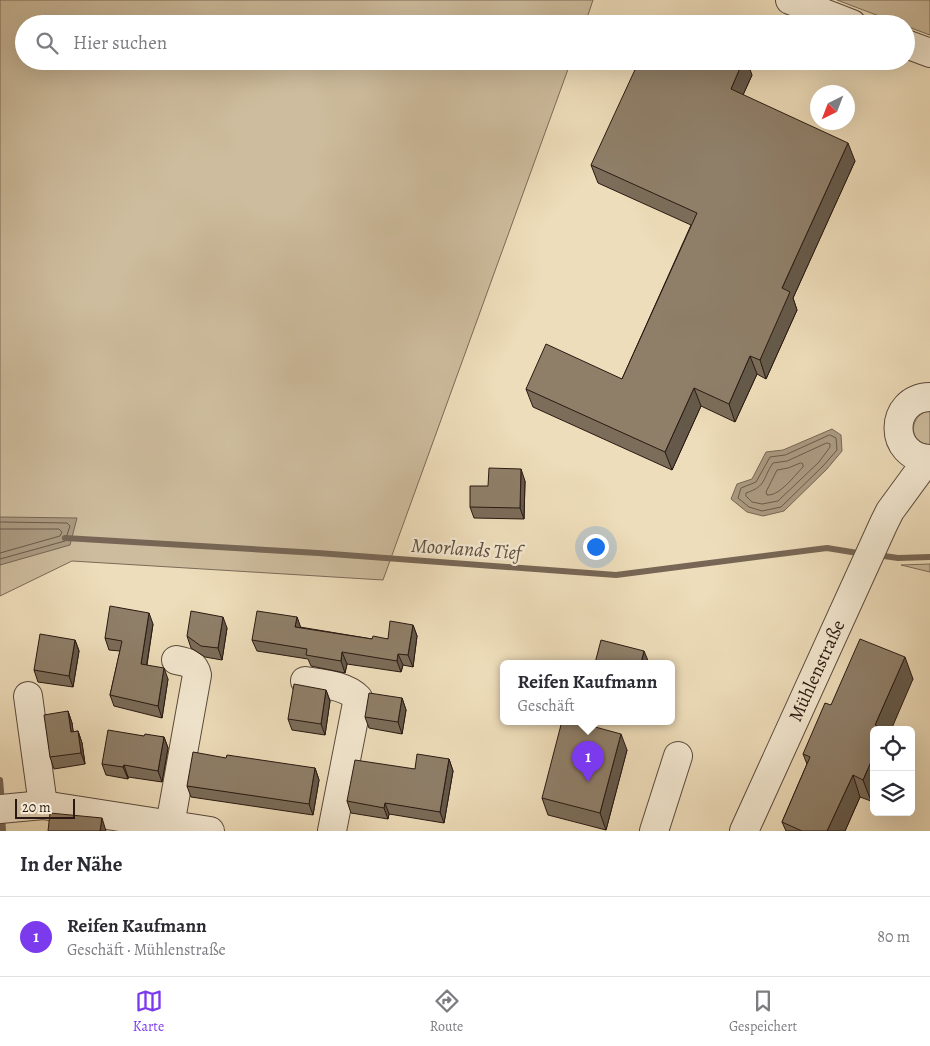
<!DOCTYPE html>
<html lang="de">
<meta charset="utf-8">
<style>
:root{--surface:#fff;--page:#f7f7f7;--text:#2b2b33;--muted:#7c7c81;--line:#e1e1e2;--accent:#7c3aed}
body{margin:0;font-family:Alegreya,serif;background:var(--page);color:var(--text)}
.controls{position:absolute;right:15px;bottom:15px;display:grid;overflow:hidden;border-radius:8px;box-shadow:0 5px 20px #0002}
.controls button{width:45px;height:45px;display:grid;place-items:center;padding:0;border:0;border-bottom:1px solid var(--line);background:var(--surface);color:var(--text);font:25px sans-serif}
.compass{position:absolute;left:810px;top:85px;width:45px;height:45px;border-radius:50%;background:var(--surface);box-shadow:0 5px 20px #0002;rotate:222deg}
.scale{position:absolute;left:15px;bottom:12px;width:60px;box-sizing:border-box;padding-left:5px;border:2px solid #291912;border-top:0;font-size:14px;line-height:18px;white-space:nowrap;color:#291912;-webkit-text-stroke:4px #f4e9d2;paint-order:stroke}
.you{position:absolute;left:595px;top:546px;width:18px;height:18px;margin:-12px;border:4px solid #fff;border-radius:50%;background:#1a73e8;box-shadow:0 0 0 8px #1a73e833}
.badge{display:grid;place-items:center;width:32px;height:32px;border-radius:50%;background:var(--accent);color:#fff;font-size:16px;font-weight:700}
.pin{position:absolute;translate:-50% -41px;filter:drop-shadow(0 1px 2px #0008)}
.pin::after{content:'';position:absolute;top:26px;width:18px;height:15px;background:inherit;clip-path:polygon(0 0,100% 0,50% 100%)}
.popup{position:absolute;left:500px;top:660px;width:175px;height:65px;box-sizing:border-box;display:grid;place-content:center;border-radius:8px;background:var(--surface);filter:drop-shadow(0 1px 4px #0005);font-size:16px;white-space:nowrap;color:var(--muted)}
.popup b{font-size:19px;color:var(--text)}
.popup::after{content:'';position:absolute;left:50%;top:100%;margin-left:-10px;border:10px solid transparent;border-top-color:var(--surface)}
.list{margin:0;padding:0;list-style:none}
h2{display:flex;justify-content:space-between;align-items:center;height:65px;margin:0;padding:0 20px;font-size:21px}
h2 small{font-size:16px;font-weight:400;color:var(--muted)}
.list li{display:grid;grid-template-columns:32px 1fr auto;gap:15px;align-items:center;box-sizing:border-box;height:80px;padding:0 20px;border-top:1px solid var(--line)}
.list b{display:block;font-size:19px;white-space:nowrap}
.list p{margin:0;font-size:16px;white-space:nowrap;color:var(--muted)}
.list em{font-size:16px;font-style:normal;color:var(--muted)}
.icon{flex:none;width:28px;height:28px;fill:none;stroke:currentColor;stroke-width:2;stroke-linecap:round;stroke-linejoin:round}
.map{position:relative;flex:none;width:930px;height:831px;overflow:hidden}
.search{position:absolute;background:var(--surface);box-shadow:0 5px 20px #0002;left:15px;right:15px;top:15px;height:55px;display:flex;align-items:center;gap:12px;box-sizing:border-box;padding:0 18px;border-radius:28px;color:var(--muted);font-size:19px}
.sheet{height:145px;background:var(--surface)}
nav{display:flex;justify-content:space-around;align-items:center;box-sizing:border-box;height:70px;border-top:1px solid var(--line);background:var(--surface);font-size:14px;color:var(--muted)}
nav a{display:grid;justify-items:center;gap:2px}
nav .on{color:var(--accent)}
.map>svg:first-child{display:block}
.green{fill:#cdbc9d;stroke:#7b6a58}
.water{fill:#ab9a81;stroke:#765}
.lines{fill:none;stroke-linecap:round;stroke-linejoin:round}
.shore{stroke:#6a5a4a;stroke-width:1}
.stream{stroke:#765;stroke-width:6}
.minor-casing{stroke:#5a4a3c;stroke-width:30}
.minor{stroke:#f4e9d2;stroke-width:28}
.wall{fill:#7b6d5a;stroke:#291912}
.shaded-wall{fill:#64594a;stroke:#291912}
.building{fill:#8f7f69;stroke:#291912}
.labels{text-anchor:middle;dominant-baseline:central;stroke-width:4.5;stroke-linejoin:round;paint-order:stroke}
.street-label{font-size:19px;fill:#291912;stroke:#f4e9d2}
.water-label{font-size:20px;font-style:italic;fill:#5d4d3e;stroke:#f4e9d2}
</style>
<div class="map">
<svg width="930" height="831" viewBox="0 0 930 831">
<rect width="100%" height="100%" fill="#eeddba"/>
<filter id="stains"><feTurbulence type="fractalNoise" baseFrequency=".004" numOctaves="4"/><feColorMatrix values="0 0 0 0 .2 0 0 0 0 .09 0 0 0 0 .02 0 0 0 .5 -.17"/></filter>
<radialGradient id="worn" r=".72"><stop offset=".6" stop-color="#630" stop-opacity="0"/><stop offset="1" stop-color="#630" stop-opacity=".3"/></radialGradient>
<g class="green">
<path d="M0,0H593L585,24H24V61H571L383,580L72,561L0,596Z"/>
<path d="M837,0H930V35L906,26V24H900Z"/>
<path d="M926,411H930V445C909,442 908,420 926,411Z"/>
<path d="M930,564V572L901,565Z"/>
</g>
<g class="water">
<path d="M832,429L841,435L842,451L827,469L784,511L763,516L747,512L731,499L737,484L752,479L766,452L783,450Z"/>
<path d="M0,517L77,518L70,545L0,565Z"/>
</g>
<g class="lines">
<g class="shore">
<path d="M830,435L836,438L837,450L823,466L781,507L762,511L749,507L738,498L741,488L756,482L770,457L785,455Z"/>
<path d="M827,443L830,444V447L819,462L778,501L762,504L752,502L746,496V493C767,486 762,479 773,463L787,461Z"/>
<path d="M801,463L803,464V467C794,476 780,496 767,495L766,492L777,470L788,468Z"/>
<path d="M0,522L67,523L70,526L65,541L0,559"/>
<path d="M0,529H59L62,532L60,536L0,553"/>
</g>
<g class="stream">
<path d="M65,538L318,553L616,575L827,548L864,554"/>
<path d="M877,555L898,558L930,557"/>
<path d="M0,780L2,802"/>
<path d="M2,815L3,831"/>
</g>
<g class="minor-casing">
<g id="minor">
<path d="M790,0L852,24"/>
<path d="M906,44L930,53"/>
<path d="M930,397C888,398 888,458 930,459"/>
<path d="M305,681C323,684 345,685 358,698L332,831"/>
<path d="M28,696L43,805"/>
<path d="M0,809L43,805L210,831"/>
<path d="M170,825L197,675C195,664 187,662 176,660"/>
<path d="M654,831L678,756"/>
<path id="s1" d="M744,831L884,523L890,511L928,459"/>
</g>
</g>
<use href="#minor" class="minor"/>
</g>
<g class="wall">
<path d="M752,75L743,95L855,161L793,298L797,310L766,379L757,374L735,422L701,406L672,470L533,407L526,389L622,379L691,225L598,183L591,165Z"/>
<path d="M525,481L524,519L474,518L470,507L488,486Z"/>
<path d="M297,617L300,627L372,639H388L413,625L417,636L413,667L403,665L401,672L347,664L345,673L311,666L308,659L257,651L252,640Z"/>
<path d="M153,624L147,665L168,679L162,718L114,706L110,695L120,651L109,650L105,638Z"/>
<path d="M227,628L222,660L205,657L191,648L187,636Z"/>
<path d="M75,640L79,651L73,687L38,682L34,670Z"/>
<path d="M913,679L874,730V794L871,801L860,797L845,831H786L782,822L807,764L803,754Z"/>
<path d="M326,690L330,701L325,735L292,730L288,719Z"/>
<path d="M402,698L406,710L402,734L369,728L365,717Z"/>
<path d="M68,711L72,723L73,732L78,731L82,743L85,764L54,769L50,757Z"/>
<path d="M144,736L164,737L168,748L162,782L128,777V779L106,775L102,764Z"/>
<path d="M627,750L606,830L548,815L542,798Z"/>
<path d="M449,759L453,771L444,823L389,814L388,819L351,813L347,801L415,769Z"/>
<path d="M315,768L319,780L313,815L191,797L187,786Z"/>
</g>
<g class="shaded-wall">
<path d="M743,61H747L752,75L737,108L731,89Z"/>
<path d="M848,143L855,161L793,298L797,310L766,379L760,360L782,288Z"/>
<path d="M750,356L757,374L735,422L729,404Z"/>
<path d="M694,388L701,406L672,470L665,452Z"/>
<path d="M521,469L525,481L524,519L520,508Z"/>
<path d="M149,613L153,624L145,675L141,664Z"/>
<path d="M223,617L227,628L222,660L218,648Z"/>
<path d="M297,617L301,628L295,627Z"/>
<path d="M413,625L417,636L413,667L408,655Z"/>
<path d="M75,640L79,651L73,687L69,676Z"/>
<path d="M644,651L649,663H641Z"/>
<path d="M342,652L347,664L345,673L341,661Z"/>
<path d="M398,654L403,665L401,672L397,661Z"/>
<path d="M905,657L913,679L891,730H877L875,725Z"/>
<path d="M164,668L168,679L162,718L158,706Z"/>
<path d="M326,690L330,701L325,735L321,724Z"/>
<path d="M402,698L406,710L402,734L398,722Z"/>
<path d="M68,711L72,723L75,744L71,732Z"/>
<path d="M78,731L82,743L85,764L81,753Z"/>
<path d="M621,734L627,750L606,830L600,813Z"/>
<path d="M164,737L168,748L162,782L158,771Z"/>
<path d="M874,755V794L871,801L863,780Z"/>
<path d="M449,759L453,771L444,823L440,812Z"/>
<path d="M124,765L128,777V779L123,767Z"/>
<path d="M315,768L319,780L313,815L309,804Z"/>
<path d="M853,775L860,797L845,831H827Z"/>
<path d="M385,803L389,814L388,819L384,808Z"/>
<path d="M102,818L106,831H100Z"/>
</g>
<g class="building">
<path d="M660,16L676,24H657Z"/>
<path d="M639,61H743L731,89L848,143L782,288L790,292L760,360L750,356L729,404L694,388L665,452L526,389L546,344L622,379L697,213L591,165Z"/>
<path d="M489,468L521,469L520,508L470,507V486H488Z"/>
<path d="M110,606L149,613L141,664L164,668L158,706L110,695L122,641L105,638Z"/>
<path d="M191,611L223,617L218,648L201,646L187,636Z"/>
<path d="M257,611L297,617L295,627L372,639L373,636L388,639L390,621L413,625L408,655L398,654L397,661L342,652L341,661L306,655L307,649L252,640Z"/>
<path d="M40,634L75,640L69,676L34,670Z"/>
<path d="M860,639L905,657L875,725L885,730H874V755L863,780L853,775L827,831H802L782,822L810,757L803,754L825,703L831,705Z"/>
<path d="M601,640L644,651L641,663H595Z"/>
<path d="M294,684L326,690L321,724L288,719Z"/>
<path d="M369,693L402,698L398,722L365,717Z"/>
<path d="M68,711L71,732L78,731L81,753L50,757L44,715Z"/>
<path d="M562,721H573L621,734L600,813L542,798Z"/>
<path d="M108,730L144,736L145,734L164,737L158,771L124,765L123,767L102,764Z"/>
<path d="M193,752L226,758L227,755L315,768L309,804L187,786Z"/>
<path d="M417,754L449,759L440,812L385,803L384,808L347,801L355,760L415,769Z"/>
<path d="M50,813L102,818L100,831H48Z"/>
</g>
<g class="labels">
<g class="street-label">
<text stroke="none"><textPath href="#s1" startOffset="176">Mühlenstraße</textPath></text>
</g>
<g class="water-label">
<text transform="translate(466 549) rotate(4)">Moorlands Tief</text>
</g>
</g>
<rect width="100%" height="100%" filter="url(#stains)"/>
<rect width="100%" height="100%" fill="url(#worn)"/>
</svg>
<div class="controls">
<button><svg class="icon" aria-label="locate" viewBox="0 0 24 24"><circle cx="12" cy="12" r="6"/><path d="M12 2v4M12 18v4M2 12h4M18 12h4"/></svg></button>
<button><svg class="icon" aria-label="layers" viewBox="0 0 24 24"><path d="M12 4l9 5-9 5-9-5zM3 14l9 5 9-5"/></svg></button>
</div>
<svg class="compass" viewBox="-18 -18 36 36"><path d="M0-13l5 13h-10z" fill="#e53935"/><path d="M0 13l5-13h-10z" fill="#7c7c81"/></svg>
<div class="scale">20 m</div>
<div class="you"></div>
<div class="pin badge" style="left:588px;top:782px">1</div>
<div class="popup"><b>Reifen Kaufmann</b>Geschäft</div>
<div class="search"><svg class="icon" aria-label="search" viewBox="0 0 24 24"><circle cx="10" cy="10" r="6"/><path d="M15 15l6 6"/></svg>Hier suchen</div>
</div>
<section class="sheet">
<h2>In der Nähe<small></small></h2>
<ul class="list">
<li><span class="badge">1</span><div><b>Reifen Kaufmann</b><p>Geschäft · Mühlenstraße</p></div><em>80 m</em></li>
</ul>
</section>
<nav>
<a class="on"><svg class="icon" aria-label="map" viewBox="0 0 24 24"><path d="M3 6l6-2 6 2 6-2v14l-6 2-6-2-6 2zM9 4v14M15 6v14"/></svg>Karte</a>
<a><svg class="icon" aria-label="directions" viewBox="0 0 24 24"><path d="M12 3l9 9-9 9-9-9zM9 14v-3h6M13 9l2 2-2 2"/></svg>Route</a>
<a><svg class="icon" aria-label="saved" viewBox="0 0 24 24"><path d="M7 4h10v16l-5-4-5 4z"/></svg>Gespeichert</a>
</nav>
